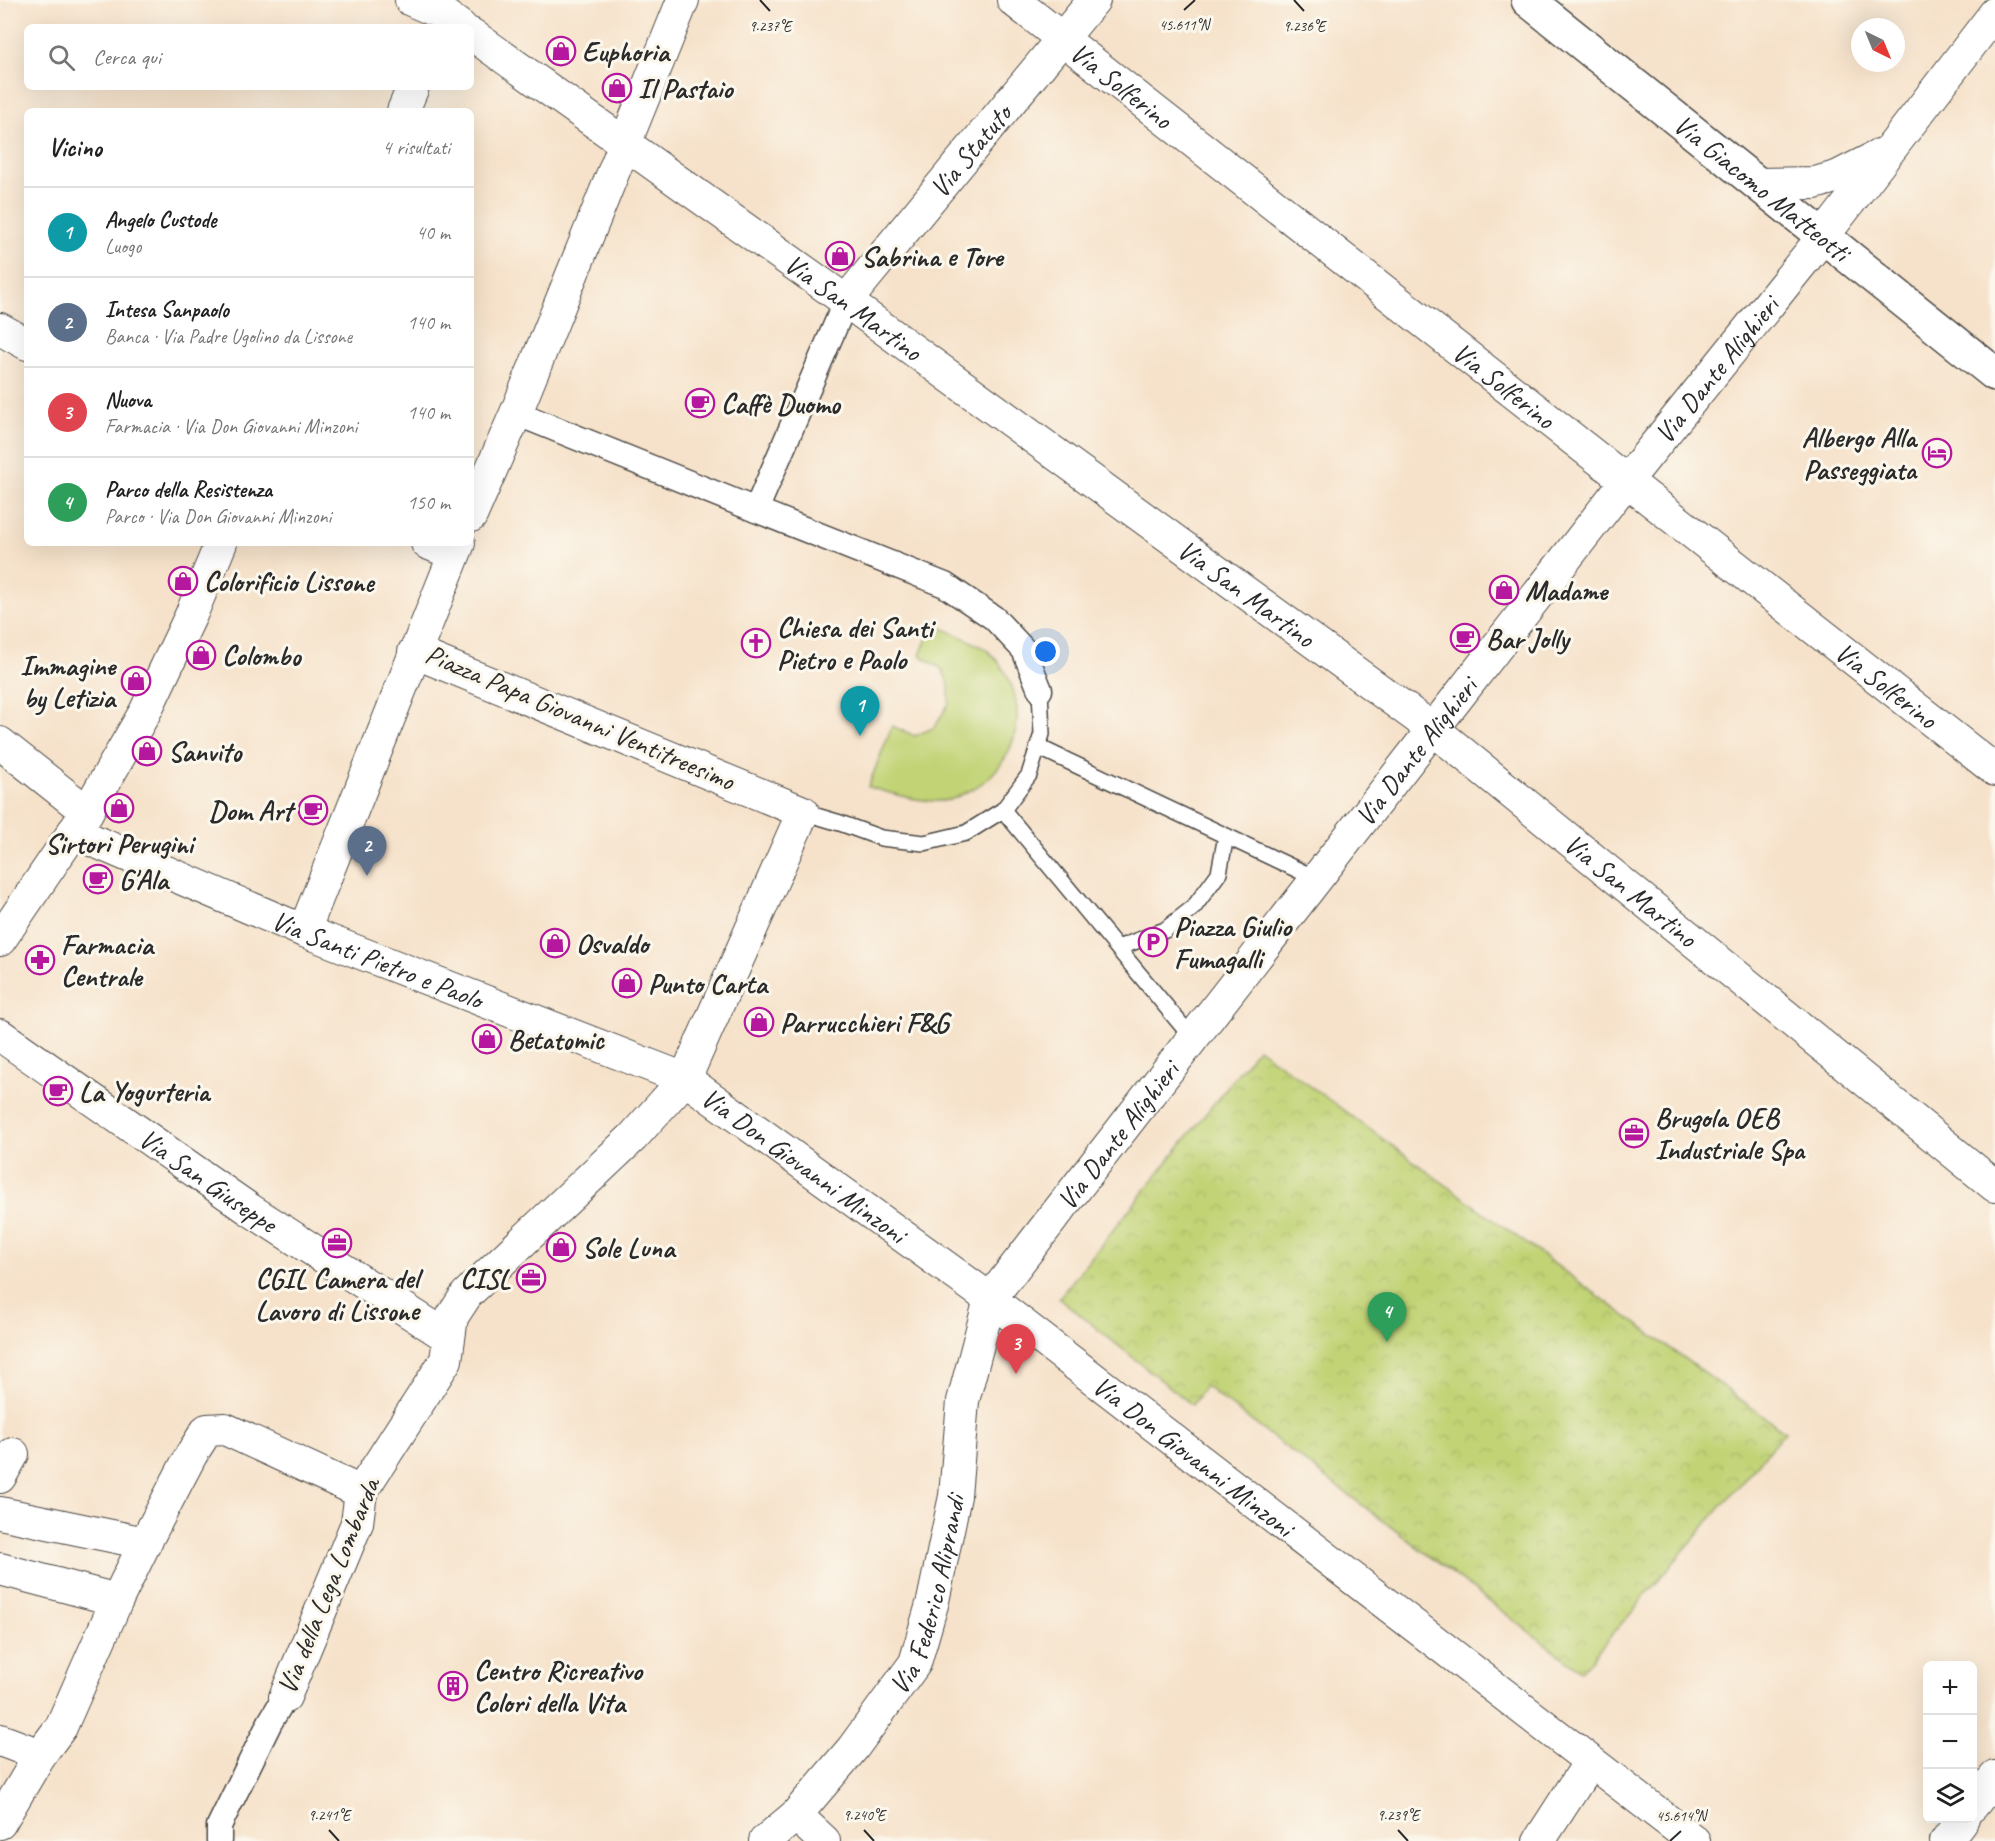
<!DOCTYPE html>
<html lang="it">
<meta charset="utf-8">
<style>
:root{--surface:#fff;--page:#f2f2f2;--text:#222;--muted:#767676;--line:#e0e0e0;--accent:#b5179e}
body{margin:0;font-family:Caveat,sans-serif;background:var(--page);color:var(--text)}
.controls{position:absolute;right:18px;bottom:18px;display:grid;overflow:hidden;border-radius:9px;box-shadow:0 6px 24px #0002}
.controls button{width:54px;height:54px;display:grid;place-items:center;padding:0;border:0;border-bottom:2px solid var(--line);background:var(--surface);color:var(--text);font:30px sans-serif}
.compass{position:absolute;left:1851px;top:18px;width:54px;height:54px;border-radius:50%;background:var(--surface);box-shadow:0 6px 24px #0002;rotate:137deg}
.you{position:absolute;left:1046px;top:652px;width:21px;height:21px;margin:-15px;border:4px solid #fff;border-radius:50%;background:#1a73e8;box-shadow:0 0 0 9px #1a73e833}
.badge{display:grid;place-items:center;width:39px;height:39px;border-radius:50%;background:var(--accent);color:#fff;font-size:20px;font-weight:700}
.pin{position:absolute;translate:-50% -50px;filter:drop-shadow(0 2px 3px #0008)}
.pin::after{content:'';position:absolute;top:32px;width:21px;height:18px;background:inherit;clip-path:polygon(0 0,100% 0,50% 100%)}
.list{margin:0;padding:0;list-style:none}
h2{display:flex;justify-content:space-between;align-items:center;height:78px;margin:0;padding:0 24px;font-size:26px}
h2 small{font-size:20px;font-weight:400;color:var(--muted)}
.list li{display:grid;grid-template-columns:39px 1fr auto;gap:18px;align-items:center;box-sizing:border-box;height:90px;padding:0 24px;border-top:2px solid var(--line)}
.list b{display:block;font-size:22px;white-space:nowrap}
.list p{margin:0;font-size:20px;white-space:nowrap;color:var(--muted)}
.list em{font-size:20px;font-style:normal;color:var(--muted)}
.icon{flex:none;width:33px;height:33px;fill:none;stroke:currentColor;stroke-width:2;stroke-linecap:round;stroke-linejoin:round}
.map{position:relative;flex:none;width:1995px;height:1841px;overflow:hidden}
.search{position:absolute;background:var(--surface);box-shadow:0 6px 24px #0002;left:24px;top:24px;width:450px;height:66px;display:flex;align-items:center;gap:15px;box-sizing:border-box;padding:0 21px;border-radius:9px;color:var(--muted);font-size:22px}
.panel{position:absolute;background:var(--surface);box-shadow:0 6px 24px #0002;left:24px;top:108px;width:450px;height:438px;border-radius:9px}
.map>svg:first-child{display:block}
.grass{fill:#c1d375;stroke:#767f50;stroke-width:1.5}
.park{fill:url(#park-crowns);stroke:#767f50;stroke-width:1.5}
.lines{fill:none;stroke-linecap:round;stroke-linejoin:round}
.service-casing{stroke:#494643;stroke-width:18}
.pedestrian-casing{stroke:#494643;stroke-width:27}
.minor-casing{stroke:#494643;stroke-width:34}
.tertiary-casing{stroke:#494643;stroke-width:36}
.service{stroke:#fff;stroke-width:15}
.pedestrian{stroke:#fff;stroke-width:24}
.minor{stroke:#fff;stroke-width:32}
.tertiary{stroke:#fff;stroke-width:33}
.ticks{fill:none;stroke:#2b2b2b;stroke-width:2}
.labels{text-anchor:middle;dominant-baseline:central;stroke-width:6;stroke-linejoin:round;paint-order:stroke}
.poi-label{font-size:28px;font-weight:bold;fill:#2b2b2b;stroke:#fbf7ec;text-anchor:start}
.street-label{font-size:28px;fill:#2b2b2b;stroke:#fbf7ec}
.ticks-label{font-size:15px;text-anchor:middle;fill:#2b2b2b;stroke:#fbf7ec;stroke-width:6;stroke-linejoin:round;paint-order:stroke}
</style>
<div class="map">
<svg width="1995" height="1841" viewBox="0 0 1995 1841">
<defs>
<pattern id="park-crowns" width="20" height="18" patternUnits="userSpaceOnUse" patternTransform="scale(1.5)"><rect width="20" height="18" fill="#c1d375"/><path d="M2 6a3 3 0 1 1 6 0M12 15a3 3 0 1 1 6 0" fill="none" stroke="#a6b565"/></pattern>
</defs>
<rect width="100%" height="100%" fill="#fbf7ec"/>
<filter id="ink" filterUnits="userSpaceOnUse"><feTurbulence type="fractalNoise" baseFrequency=".0167" numOctaves="2"/><feDisplacementMap in="SourceGraphic" scale="12" xChannelSelector="R" yChannelSelector="G"/><feConvolveMatrix kernelMatrix="1 2 1 2 8 2 1 2 1" color-interpolation-filters="sRGB"/></filter>
<filter id="wash" filterUnits="userSpaceOnUse"><feTurbulence type="fractalNoise" baseFrequency=".008" numOctaves="4" result="noise"/><feDisplacementMap in="SourceGraphic" scale="24" xChannelSelector="R" yChannelSelector="G"/><feGaussianBlur stdDeviation="1.35" result="paint"/><feColorMatrix in="noise" values="0 0 0 0 0 0 0 0 0 0 0 0 0 0 0 0 0 1.4 0 .05"/><feComposite in="paint" operator="in"/></filter>
<g filter="url(#wash)">
<rect width="100%" height="100%" fill="#f6e2ca"/>
<path class="grass" d="M933,624C947,631 980,643 990,653C1035,697 1022,767 965,793C960,795 954,799 949,800C926,805 891,793 868,787L892,726L915,736L935,727L949,703V685L942,669L920,655Z"/>
<path class="park" d="M1258,1048L1785,1432L1581,1671L1205,1386L1192,1405L1059,1298Z"/>
</g>
<g filter="url(#ink)">
<g class="lines">
<g class="service-casing">
<g id="service">
<path d="M1038,747L1317,879"/>
<path d="M1003,810L1193,1039"/>
<path d="M803,812L840,823L881,838L924,843L966,833L1003,810L1029,775L1042,734L1040,690"/>
<path d="M1118,948L1165,930L1194,907L1219,873L1226,836"/>
</g>
</g>
<g class="pedestrian-casing">
<g id="pedestrian">
<path d="M516,413L756,510L846,301"/>
<path d="M756,510L945,585L994,618L1024,650L1040,690"/>
<path d="M219,1841V1826L270,1722L285,1697"/>
</g>
</g>
<g class="minor-casing">
<g id="minor">
<path d="M411,0L443,14L461,27"/>
<path id="s1" d="M1013,0L1995,770"/>
<path id="s2" d="M471,34L846,301L1433,729L1995,1186"/>
<path d="M403,111L413,87"/>
<path d="M1757,184L1815,183L1839,176L1882,154"/>
<path id="s3" d="M846,301L1094,0"/>
<path d="M0,329L27,344"/>
<path d="M471,516L516,413L683,0"/>
<path d="M427,543L454,554"/>
<path d="M0,743L87,812"/>
<path id="s4" d="M73,832L304,931L685,1079L990,1299L1694,1841"/>
<path d="M304,931L459,543"/>
<path d="M0,940L87,812L145,712L191,615L221,543"/>
<path id="s5" d="M0,1035L249,1209L448,1337"/>
<path d="M0,1477L13,1454"/>
<path d="M0,1513L145,1543L117,1600L0,1569"/>
<path d="M145,1543L191,1455L207,1430L225,1429L361,1492"/>
<path d="M285,1697L357,1523L361,1492L446,1360L452,1317L467,1294L633,1137L685,1079L803,812L414,652"/>
<path d="M0,1740L40,1755"/>
<path d="M1972,1806L1995,1777"/>
<path d="M796,1815L824,1841"/>
<path d="M0,1823L40,1755L61,1727L117,1600"/>
<path id="s6" d="M765,1841L796,1815L853,1748L915,1663L933,1601L955,1496L963,1401L990,1299L1433,729L1627,480L1822,238L1995,13"/>
<path d="M1539,1841L1590,1762"/>
<path d="M1946,1841L1963,1818"/>
</g>
</g>
<g class="tertiary-casing">
<g id="tertiary">
<path id="s7" d="M1528,0L1995,374"/>
</g>
</g>
<use href="#service" class="service"/>
<use href="#pedestrian" class="pedestrian"/>
<use href="#minor" class="minor"/>
<use href="#tertiary" class="tertiary"/>
</g>
</g>
<path class="ticks" d="M760,0L770,11M1294,0L1304,11M1184,10L1195,0M329,1830L339,1841M864,1830L874,1841M1398,1830L1408,1841M1670,1841L1681,1831"/>
<defs>
<g id="shop-ring" transform="scale(1.5)"><circle r="9.5" fill="#fbf7ec" stroke="#b5179e" stroke-width="1.5"/><path d="M-5-2.5h2.3a2.7 3.5 0 0 1 5.4 0H5L5.5 6h-11ZM-1.5-2.5h3a1.5 2.3 0 0 0-3 0Z" fill="#b5179e"/></g>
<g id="cafe-ring" transform="scale(1.5)"><circle r="9.5" fill="#fbf7ec" stroke="#b5179e" stroke-width="1.5"/><path d="M-5.5-4.5H6V0H3Q3 3.5 0 3.5H-2.5Q-5.5 3.5-5.5 0ZM3-3.2v2h1.7v-2ZM-6 4.5H4V6H-6Z" fill="#b5179e"/></g>
<g id="hotel-ring" transform="scale(1.5)"><circle r="9.5" fill="#fbf7ec" stroke="#b5179e" stroke-width="1.5"/><path d="M-6-4.5h1.5V1H6V5H4.5V3h-9V5H-6ZM-4 0a1.8 1.8 0 1 1 3.6 0ZM.5 0V-2.5h3Q6-2.5 6 0Z" fill="#b5179e"/></g>
<g id="church-ring" transform="scale(1.5)"><circle r="9.5" fill="#fbf7ec" stroke="#b5179e" stroke-width="1.5"/><path d="M-1.2-6h2.4v3.5h3.3v2.4h-3.3V6h-2.4V-.1h-3.3v-2.4h3.3Z" fill="#b5179e"/></g>
<g id="parking-ring" transform="scale(1.5)"><circle r="9.5" fill="#fbf7ec" stroke="#b5179e" stroke-width="1.5"/><path d="M-3.5-5.5H1a3.5 3.5 0 0 1 0 7H-1V5.5H-3.5ZM-1-3.4V-.6H.8a1.4 1.4 0 0 0 0-2.8Z" fill="#b5179e"/></g>
<g id="pharmacy-ring" transform="scale(1.5)"><circle r="9.5" fill="#fbf7ec" stroke="#b5179e" stroke-width="1.5"/><path d="M-2-6h4v4h4v4h-4v4h-4v-4h-4v-4h4Z" fill="#b5179e"/></g>
<g id="office-ring" transform="scale(1.5)"><circle r="9.5" fill="#fbf7ec" stroke="#b5179e" stroke-width="1.5"/><path d="M-6-3h4V-5.5h4V-3h4V5H-6ZM-1-4.5V-3h2v-1.5ZM-6 0V1H6V0Z" fill="#b5179e"/></g>
<g id="building-ring" transform="scale(1.5)"><circle r="9.5" fill="#fbf7ec" stroke="#b5179e" stroke-width="1.5"/><path d="M-4-6H4V6H1V3H-1V6H-4ZM-2.5-4.3h1.7v1.8h-1.7ZM.8-4.3h1.7v1.8H.8ZM-2.5-1h1.7V.8h-1.7ZM.8-1h1.7V.8H.8Z" fill="#b5179e"/></g>
</defs>
<g fill-rule="evenodd">
<use href="#shop-ring" x="561" y="51"/>
<use href="#shop-ring" x="617" y="88"/>
<use href="#shop-ring" x="840" y="256"/>
<use href="#cafe-ring" x="700" y="403"/>
<use href="#hotel-ring" x="1937" y="453"/>
<use href="#shop-ring" x="183" y="581"/>
<use href="#shop-ring" x="1504" y="590"/>
<use href="#cafe-ring" x="1465" y="638"/>
<use href="#church-ring" x="756" y="643"/>
<use href="#shop-ring" x="201" y="655"/>
<use href="#shop-ring" x="136" y="681"/>
<use href="#shop-ring" x="147" y="751"/>
<use href="#shop-ring" x="119" y="808"/>
<use href="#cafe-ring" x="313" y="810"/>
<use href="#cafe-ring" x="98" y="879"/>
<use href="#parking-ring" x="1153" y="942"/>
<use href="#shop-ring" x="555" y="943"/>
<use href="#pharmacy-ring" x="40" y="960"/>
<use href="#shop-ring" x="627" y="983"/>
<use href="#shop-ring" x="759" y="1022"/>
<use href="#shop-ring" x="487" y="1039"/>
<use href="#cafe-ring" x="58" y="1091"/>
<use href="#office-ring" x="1634" y="1133"/>
<use href="#office-ring" x="337" y="1243"/>
<use href="#shop-ring" x="561" y="1247"/>
<use href="#office-ring" x="531" y="1278"/>
<use href="#building-ring" x="453" y="1686"/>
</g>
<g class="labels">
<g class="poi-label">
<text x="582" y="51">Euphoria</text>
<text x="638" y="88">Il Pastaio</text>
<text x="861" y="256">Sabrina e Tore</text>
<text x="721" y="403">Caffè Duomo</text>
<text x="1916" y="437" text-anchor="end">Albergo Alla<tspan x="1916" dy="32">Passeggiata</tspan></text>
<text x="204" y="581">Colorificio Lissone</text>
<text x="1525" y="590">Madame</text>
<text x="777" y="627">Chiesa dei Santi<tspan x="777" dy="32">Pietro e Paolo</tspan></text>
<text x="1486" y="638">Bar Jolly</text>
<text x="222" y="655">Colombo</text>
<text x="115" y="665" text-anchor="end">Immagine<tspan x="115" dy="32">by Letizia</tspan></text>
<text x="168" y="751">Sanvito</text>
<text x="292" y="810" text-anchor="end">Dom Art</text>
<text x="119" y="843" text-anchor="middle">Sirtori Perugini</text>
<text x="119" y="879">G'Ala</text>
<text x="1174" y="926">Piazza Giulio<tspan x="1174" dy="32">Fumagalli</tspan></text>
<text x="576" y="943">Osvaldo</text>
<text x="61" y="944">Farmacia<tspan x="61" dy="32">Centrale</tspan></text>
<text x="648" y="983">Punto Carta</text>
<text x="780" y="1022">Parrucchieri F&amp;G</text>
<text x="508" y="1039">Betatomic</text>
<text x="79" y="1091">La Yogurteria</text>
<text x="1655" y="1117">Brugola OEB<tspan x="1655" dy="32">Industriale Spa</tspan></text>
<text x="582" y="1247">Sole Luna</text>
<text x="337" y="1278" text-anchor="middle">CGIL Camera del<tspan x="337" dy="32">Lavoro di Lissone</tspan></text>
<text x="510" y="1278" text-anchor="end">CISL</text>
<text x="474" y="1670">Centro Ricreativo<tspan x="474" dy="32">Colori della Vita</tspan></text>
</g>
<g class="street-label">
<text stroke="none"><textPath href="#s1" startOffset="138">Via Solferino</textPath></text>
<text stroke="none"><textPath href="#s3" startOffset="195">Via Statuto</textPath></text>
<text stroke="none"><textPath href="#s7" startOffset="300">Via Giacomo Matteotti</textPath></text>
<text stroke="none"><textPath href="#s2" startOffset="470">Via San Martino</textPath></text>
<text stroke="none"><textPath href="#s6" startOffset="1786">Via Dante Alighieri</textPath></text>
<text stroke="none"><textPath href="#s1" startOffset="624">Via Solferino</textPath></text>
<text stroke="none"><textPath href="#s2" startOffset="956">Via San Martino</textPath></text>
<text stroke="none"><textPath href="#s1" startOffset="1110">Via Solferino</textPath></text>
<text transform="translate(580 717) rotate(23)">Piazza Papa Giovanni Ventitreesimo</text>
<text stroke="none"><textPath href="#s6" startOffset="1300">Via Dante Alighieri</textPath></text>
<text stroke="none"><textPath href="#s2" startOffset="1442">Via San Martino</textPath></text>
<text stroke="none"><textPath href="#s4" startOffset="330">Via Santi Pietro e Paolo</textPath></text>
<text stroke="none"><textPath href="#s6" startOffset="814">Via Dante Alighieri</textPath></text>
<text stroke="none"><textPath href="#s4" startOffset="807">Via Don Giovanni Minzoni</textPath></text>
<text stroke="none"><textPath href="#s5" startOffset="254">Via San Giuseppe</textPath></text>
<text stroke="none"><textPath href="#s4" startOffset="1293">Via Don Giovanni Minzoni</textPath></text>
<text transform="translate(328 1586) rotate(-68)">Via della Lega Lombarda</text>
<text stroke="none"><textPath href="#s6" startOffset="303">Via Federico Aliprandi</textPath></text>
</g>
</g>
<g class="ticks-label">
<text x="1184" y="30">45.611°N</text>
<text x="770" y="31">9.237°E</text>
<text x="1304" y="31">9.236°E</text>
<text x="329" y="1820">9.241°E</text>
<text x="864" y="1820">9.240°E</text>
<text x="1398" y="1820">9.239°E</text>
<text x="1681" y="1821">45.614°N</text>
</g>
</svg>
<div class="controls">
<button>+</button>
<button>−</button>
<button><svg class="icon" aria-label="layers" viewBox="0 0 24 24"><path d="M12 4l9 5-9 5-9-5zM3 14l9 5 9-5"/></svg></button>
</div>
<svg class="compass" viewBox="-18 -18 36 36"><path d="M0-13l5 13h-10z" fill="#e53935"/><path d="M0 13l5-13h-10z" fill="#767676"/></svg>
<div class="you"></div>
<div class="pin badge" style="left:860px;top:736px;background:#0f9aa8">1</div>
<div class="pin badge" style="left:367px;top:876px;background:#5c6f8a">2</div>
<div class="pin badge" style="left:1016px;top:1374px;background:#e0444e">3</div>
<div class="pin badge" style="left:1387px;top:1342px;background:#2e9e5b">4</div>
<div class="search"><svg class="icon" aria-label="search" viewBox="0 0 24 24"><circle cx="10" cy="10" r="6"/><path d="M15 15l6 6"/></svg>Cerca qui</div>
<section class="panel">
<h2>Vicino<small>4 risultati</small></h2>
<ul class="list">
<li><span class="badge" style="background:#0f9aa8">1</span><div><b>Angelo Custode</b><p>Luogo</p></div><em>40 m</em></li>
<li><span class="badge" style="background:#5c6f8a">2</span><div><b>Intesa Sanpaolo</b><p>Banca · Via Padre Ugolino da Lissone</p></div><em>140 m</em></li>
<li><span class="badge" style="background:#e0444e">3</span><div><b>Nuova</b><p>Farmacia · Via Don Giovanni Minzoni</p></div><em>140 m</em></li>
<li><span class="badge" style="background:#2e9e5b">4</span><div><b>Parco della Resistenza</b><p>Parco · Via Don Giovanni Minzoni</p></div><em>150 m</em></li>
</ul>
</section>
</div>
